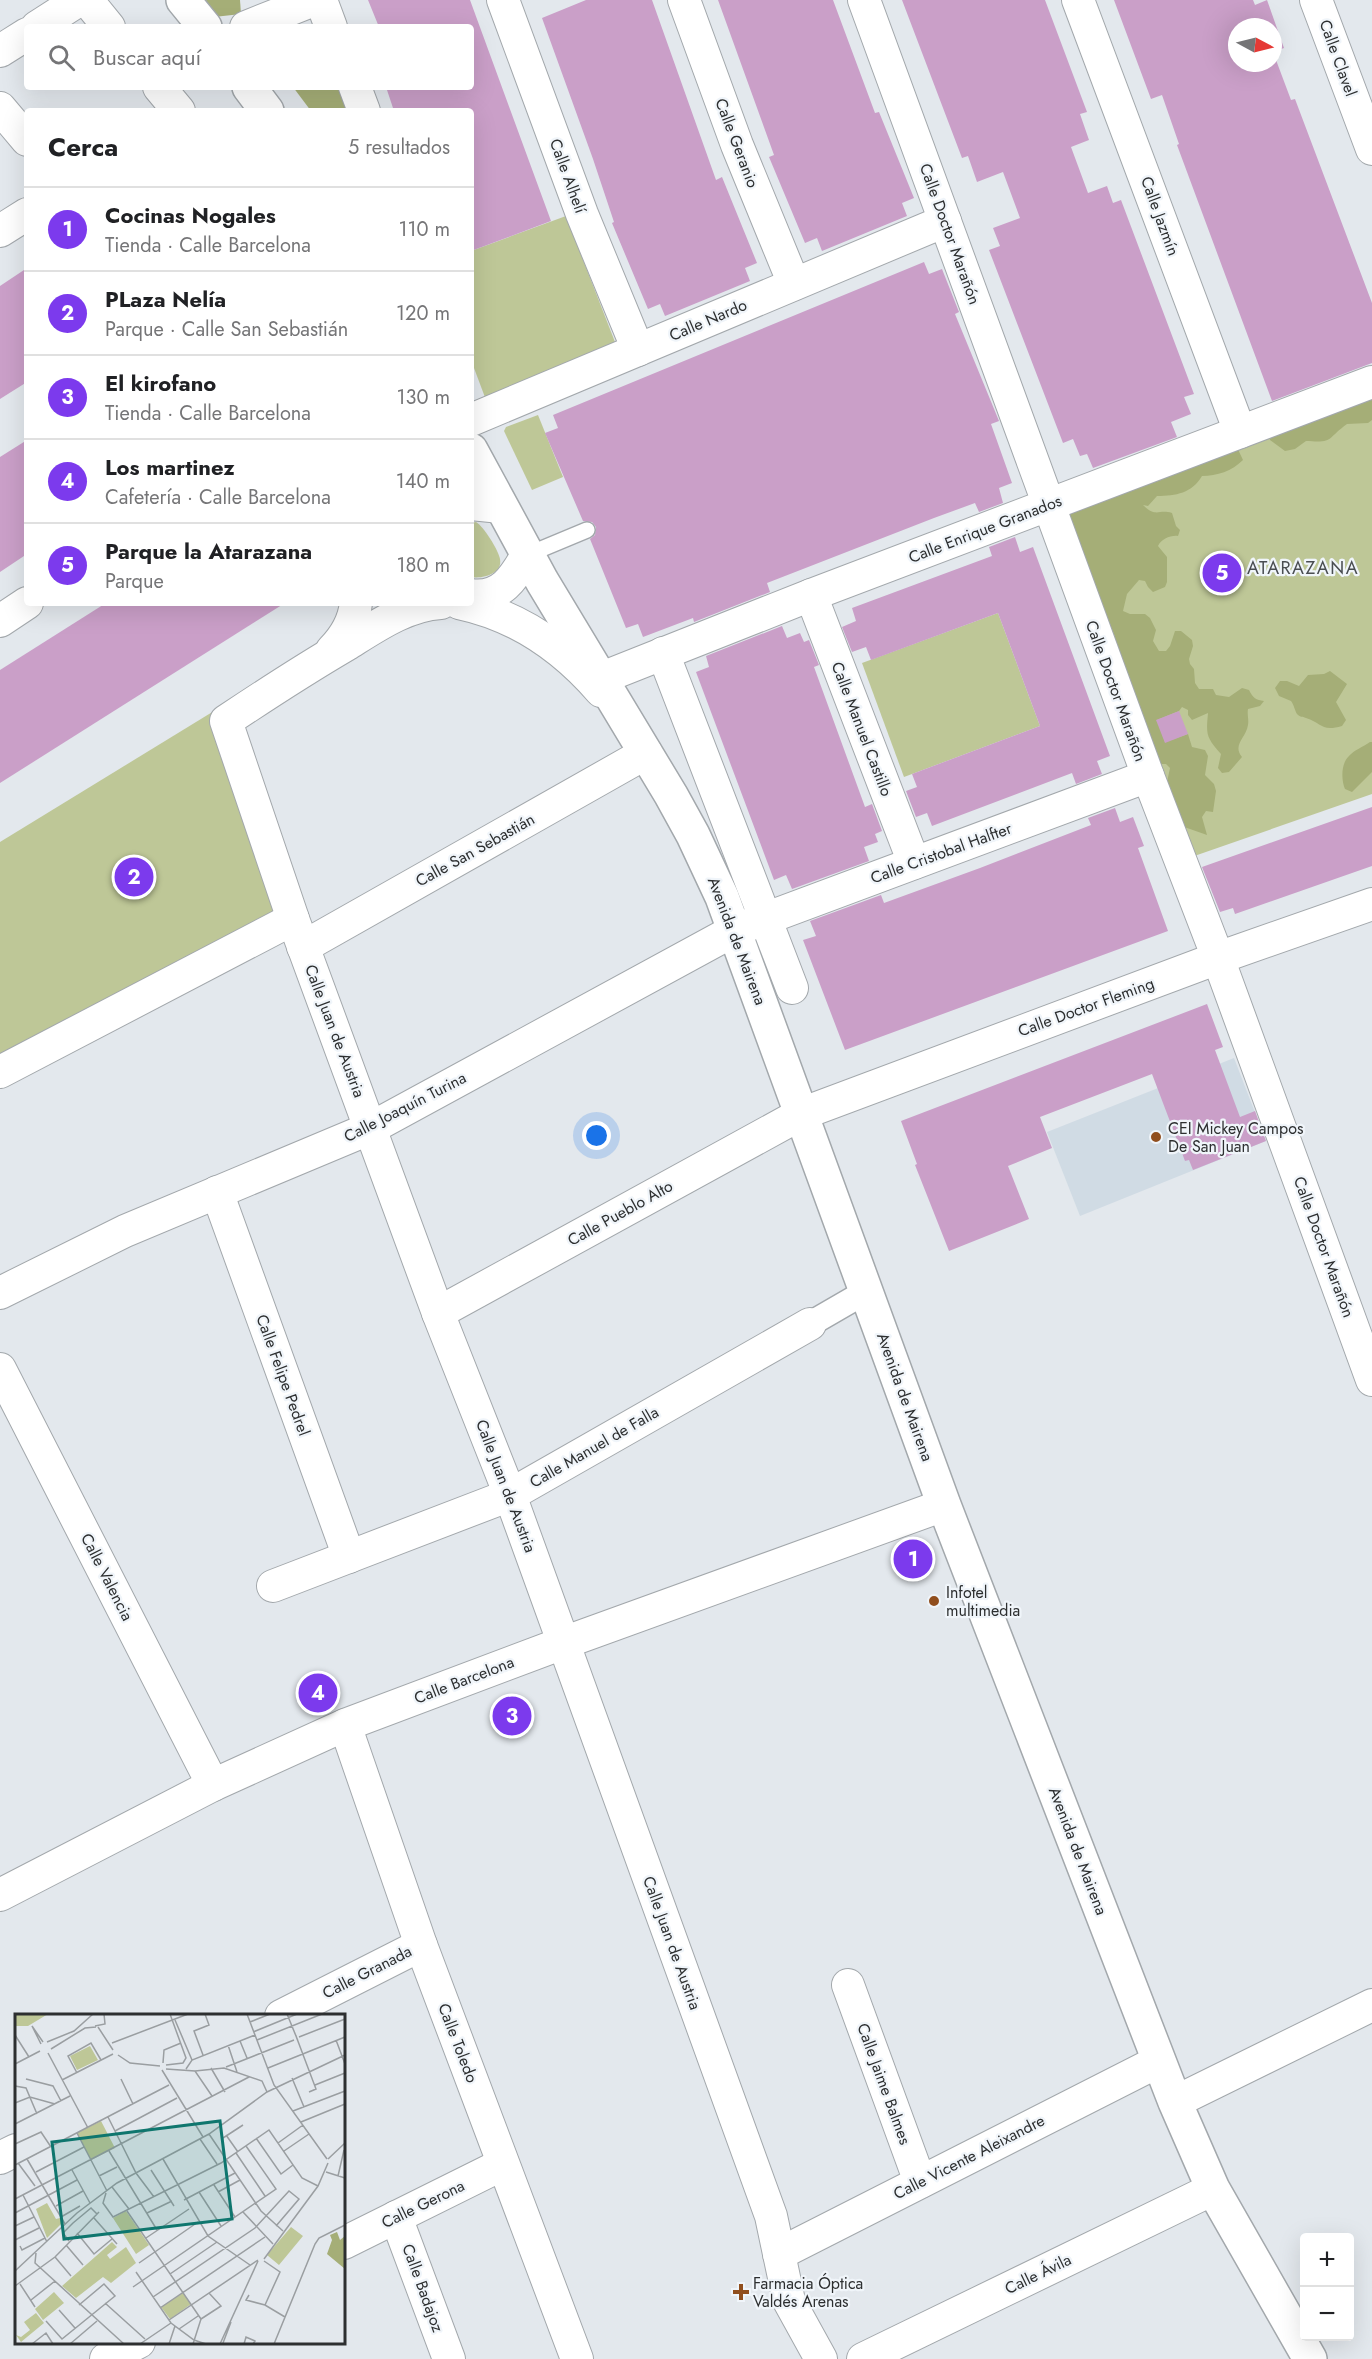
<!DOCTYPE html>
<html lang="es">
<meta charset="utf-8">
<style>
:root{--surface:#fff;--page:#f2f2f2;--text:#202124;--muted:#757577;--line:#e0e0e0;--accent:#7c3aed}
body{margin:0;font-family:Jost,sans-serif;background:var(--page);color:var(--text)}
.controls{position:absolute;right:18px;bottom:18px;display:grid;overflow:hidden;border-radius:6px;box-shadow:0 6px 24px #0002}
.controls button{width:54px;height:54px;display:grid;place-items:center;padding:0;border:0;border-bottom:2px solid var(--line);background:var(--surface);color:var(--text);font:30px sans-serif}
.compass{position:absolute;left:1228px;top:18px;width:54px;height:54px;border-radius:50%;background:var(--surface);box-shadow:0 6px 24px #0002;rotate:97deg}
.you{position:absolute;left:597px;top:1136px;width:21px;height:21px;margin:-15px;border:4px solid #fff;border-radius:50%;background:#1a73e8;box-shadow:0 0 0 9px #1a73e833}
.badge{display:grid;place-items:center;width:39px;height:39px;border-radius:50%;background:var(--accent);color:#fff;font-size:20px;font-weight:700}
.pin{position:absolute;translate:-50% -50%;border:3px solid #fff;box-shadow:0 2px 6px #0006}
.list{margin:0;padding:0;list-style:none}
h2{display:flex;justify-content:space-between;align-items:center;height:78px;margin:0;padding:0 24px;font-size:26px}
h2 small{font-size:20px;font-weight:400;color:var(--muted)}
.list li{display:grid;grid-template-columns:39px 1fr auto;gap:18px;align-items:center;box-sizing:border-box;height:84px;padding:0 24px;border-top:2px solid var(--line)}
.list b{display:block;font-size:22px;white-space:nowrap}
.list p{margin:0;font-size:20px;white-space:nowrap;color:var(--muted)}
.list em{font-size:20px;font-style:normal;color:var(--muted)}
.icon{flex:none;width:33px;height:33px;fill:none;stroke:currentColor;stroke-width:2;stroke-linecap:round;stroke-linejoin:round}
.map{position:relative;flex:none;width:1372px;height:2359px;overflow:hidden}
.search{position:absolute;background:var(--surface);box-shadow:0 6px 24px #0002;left:24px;top:24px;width:450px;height:66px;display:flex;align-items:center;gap:15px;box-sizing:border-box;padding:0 21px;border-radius:6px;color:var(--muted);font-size:22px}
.panel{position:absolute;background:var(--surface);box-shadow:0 6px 24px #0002;left:24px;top:108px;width:450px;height:498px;border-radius:6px}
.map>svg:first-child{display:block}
.built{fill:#d0dbe4}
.green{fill:#bec797}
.forest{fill:#a5ae77}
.building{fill:#ca9fc8}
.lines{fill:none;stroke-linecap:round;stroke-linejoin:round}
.service-casing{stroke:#a3a8ac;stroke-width:18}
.pedestrian-casing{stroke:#a3a8ac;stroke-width:27}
.minor-casing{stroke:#a3a8ac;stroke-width:34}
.tertiary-casing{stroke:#a3a8ac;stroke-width:36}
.service{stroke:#fff;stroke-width:15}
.pedestrian{stroke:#fff;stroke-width:24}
.minor{stroke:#fff;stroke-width:32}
.tertiary{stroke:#fff;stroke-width:33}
.poi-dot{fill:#904e1d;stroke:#f0f5fa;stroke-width:2}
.labels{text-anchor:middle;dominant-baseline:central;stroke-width:4.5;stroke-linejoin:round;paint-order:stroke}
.street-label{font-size:16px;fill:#2d2f30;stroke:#f0f5fa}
.poi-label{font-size:16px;fill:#2d2f30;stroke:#f0f5fa;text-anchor:start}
.neighbourhood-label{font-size:18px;letter-spacing:1.5px;fill:#494d51;stroke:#f0f5fa}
.inset-road{fill:none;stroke:#9a9ea1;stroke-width:1.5}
.view{fill:#0f766e;fill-opacity:0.15;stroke:#0f766e;stroke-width:3}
.inset-edge{fill:none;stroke:#2d2f30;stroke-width:3}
</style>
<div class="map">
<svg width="1372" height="2359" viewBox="0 0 1372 2359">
<rect width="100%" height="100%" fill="#e3e8ed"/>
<path class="built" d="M1234,1058L1266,1141L1080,1216L1047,1132Z"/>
<g class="green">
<path d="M566,216L615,342L613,346L486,400L471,360V251Z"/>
<path d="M1372,382V794L1180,861L1048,506Z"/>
<path d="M538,415L563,477L532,490L504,431L506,427Z"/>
<path d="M476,522C483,526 498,549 500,559C503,574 482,579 471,577V523Z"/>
<path d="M998,613L1040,726L904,777L862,663Z"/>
<path d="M214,711L279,912L0,1056V842Z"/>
</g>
<g class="forest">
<path d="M206,0H240L241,14L214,17L209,13Z"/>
<path d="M293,87H340L350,111H311Z"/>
<path d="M1372,391V420L1368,423L1347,424C1326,439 1335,443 1306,441L1295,449L1285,451L1270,440L1269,432Z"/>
<path d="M1234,441L1243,460C1232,471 1217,476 1202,476C1192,493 1176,496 1157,496L1148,506L1143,505C1156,518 1158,509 1172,513L1176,526L1180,530L1178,536C1171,535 1161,539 1158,546L1167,557V582L1165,587L1153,592L1148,587L1145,581L1139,580L1127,594L1123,611L1130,614H1145L1150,618L1156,630L1153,641L1159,651H1166L1170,646L1175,631H1181L1192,640L1193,646L1189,659L1190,664L1194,669L1195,683L1199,689H1213L1216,695L1229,697L1242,688L1249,690C1253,698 1256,700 1264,701L1260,706L1248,709C1247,715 1249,719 1248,725C1246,738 1232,745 1242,757L1229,772L1222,773L1218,768L1221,754C1206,737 1206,735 1208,713L1192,720L1188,715V710L1182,707L1179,711L1157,720L1165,742L1188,734L1192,747L1205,750L1208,756L1205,775L1214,784L1216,791L1213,812L1206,811L1202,817L1207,835L1173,823L1167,782L1170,768L1166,764H1151L1108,655L1115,637L1064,507Z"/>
<path d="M1330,671L1347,684L1336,702L1346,720L1342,726C1321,732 1322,723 1306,718C1302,716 1301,718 1297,714C1295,711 1294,705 1291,701L1279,696L1275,688L1280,681H1287L1299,686L1308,675L1324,674Z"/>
<path d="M1370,742H1372V772L1352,792L1345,789C1341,780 1341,763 1349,756C1354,750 1363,747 1370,742Z"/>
</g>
<g class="building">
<path d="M368,0H470L551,221L471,251V111H394L386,87H471V27H379Z"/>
<path d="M586,0H652L716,180L722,177L757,263L745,268L750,281L665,316L660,304L648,309L612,223L614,222L593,159L542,18Z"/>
<path d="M718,0H833L875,113L879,112L914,198L902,203L907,216L822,251L817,238L805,243L769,157L774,155Z"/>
<path d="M902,0H1045L1087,112L1080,114L1089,140L1071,147L1088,193L1107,186L1113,203L1121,200L1194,394L1184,397L1191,414L1171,422L1177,437L1093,468L1087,454L1080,456L1073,439L1063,443L989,250L1000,246L993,228L1020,218L1003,172L977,182L968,156L962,158Z"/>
<path d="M1114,0H1253L1255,5L1267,0L1284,48L1273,52V27H1237V63H1273V52L1291,100L1295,99L1372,303V363L1272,401L1177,145L1179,144L1162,95L1151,99Z"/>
<path d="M924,262L929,274L942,269L959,312L955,314L999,421L991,424L1012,483L999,488L1003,503L979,512L975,503L934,518L767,583L770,592L694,622L693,618L643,637L638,624L626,628L590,539L595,535L596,527L592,522L583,521L545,433L558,428L553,415Z"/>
<path d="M27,268V382L0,399V286Z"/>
<path d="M27,440V554L0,572V457Z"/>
<path d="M1015,537L1020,552L1033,547L1110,756L1097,761L1102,774L1076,784L1072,773L932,826L927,813L916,817L906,791L917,787L912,774L1040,726L998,613L871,660L866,647L852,652L842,627L856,621L852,608L992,556L989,547Z"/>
<path d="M106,603H285L0,783V670Z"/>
<path d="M782,626L787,638L800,633L804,642L809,640L819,665L814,667L865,807L872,804L882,831L875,834L878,842L864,847L869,861L792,889L786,875L774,880L696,672L709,667L706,656Z"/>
<path d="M1179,711L1188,734L1165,743L1156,720Z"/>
<path d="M1372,807V866L1235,914L1233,908L1220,912L1202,867Z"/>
<path d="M1115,808L1120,822L1133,817L1144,846L1138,848L1168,931L845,1050L803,940L816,936L810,921L881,895L884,903L980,868L1091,825L1088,818Z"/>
<path d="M1207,1004L1223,1047L1215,1050L1240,1117L1255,1111L1266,1141L1193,1170L1189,1160L1185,1161L1152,1074L1040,1117L1052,1148L1008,1166L1029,1219L949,1251L915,1165L917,1164L901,1121Z"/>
</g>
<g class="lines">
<g class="service-casing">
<path id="service" d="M527,555L587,530"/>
</g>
<g class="pedestrian-casing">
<path id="pedestrian" d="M810,1324L867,1291"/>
</g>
<g class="minor-casing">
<g id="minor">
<path d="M87,0L109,27"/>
<path d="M321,0L331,27"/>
<path d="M503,0L582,214L638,350"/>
<path d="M684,0L737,145L794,284"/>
<path d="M864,0L1148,776L1218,958L1372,1380"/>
<path d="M1078,0L1240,432"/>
<path d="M1316,0L1372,149"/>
<path d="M37,27L79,0"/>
<path d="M246,27L314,0"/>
<path d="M0,51L27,34"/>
<path d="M159,87L179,111"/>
<path d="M355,87L364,111"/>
<path d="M0,108L27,140"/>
<path d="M0,231L27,214"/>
<path d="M471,420L945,221"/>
<path d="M471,504L501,507"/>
<path d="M471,595C501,599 514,578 527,555"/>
<path d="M811,595L914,863"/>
<path d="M441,603C406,605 375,627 346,645C305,669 265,695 226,721L293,919L438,1313L510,1495L771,2216L789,2301L821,2359"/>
<path d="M459,603C516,615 563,647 601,691"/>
<path d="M0,621L27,603"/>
<path d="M332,650C345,637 354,621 356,603"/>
<path d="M663,653L792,988"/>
<path d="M599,679L811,595L1372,382"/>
<path d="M303,947L646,753"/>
<path d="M0,1072L293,919"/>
<path d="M217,1192L349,1557"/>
<path d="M0,1293L125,1231L371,1128L735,930L1148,776"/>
<path d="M438,1313L801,1114L1218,958L1372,904"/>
<path d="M0,1369L213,1785"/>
<path d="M273,1586L510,1495L810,1324"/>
<path d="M345,1725L421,1945L577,2359"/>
<path d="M0,1895L213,1785L345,1725L563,1643L944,1505"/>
<path d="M848,1985L920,2182"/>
<path d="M281,2016L421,1945"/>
<path d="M1175,2102L1372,2005"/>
<path d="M0,2158L16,2150"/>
<path d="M396,2217L449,2359"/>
<path d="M344,2243L503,2164"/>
<path d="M779,2254L1159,2061"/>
<path d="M106,2359L139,2342"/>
<path d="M863,2359L1213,2189"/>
</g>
</g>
<g class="tertiary-casing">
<g id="tertiary">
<path d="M183,0L205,27"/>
<path d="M249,87L267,111"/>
<path d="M471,450L542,581L671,795L693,835L722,897L944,1505L1175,2102L1213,2189L1310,2359"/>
</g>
</g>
<use href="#service" class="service"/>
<use href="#pedestrian" class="pedestrian"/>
<use href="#minor" class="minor"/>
<use href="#tertiary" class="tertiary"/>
</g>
<g class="poi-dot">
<circle cx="1156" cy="1137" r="6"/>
<circle cx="934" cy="1601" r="6"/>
<path d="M738 2283h6v6h6v6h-6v6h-6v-6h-6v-6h6z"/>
</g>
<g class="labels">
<g class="street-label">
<text transform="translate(1338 58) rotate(70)">Calle Clavel</text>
<text transform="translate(737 143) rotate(69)">Calle Geranio</text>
<text transform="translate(568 176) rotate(70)">Calle Alhelí</text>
<text transform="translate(1160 216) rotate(70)">Calle Jazmín</text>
<text transform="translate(950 234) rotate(70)">Calle Doctor Marañón</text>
<text transform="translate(708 320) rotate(-23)">Calle Nardo</text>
<text transform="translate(985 529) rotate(-21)">Calle Enrique Granados</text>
<text transform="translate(1116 691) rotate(70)">Calle Doctor Marañón</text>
<text transform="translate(862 729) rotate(69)">Calle Manuel Castillo</text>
<text transform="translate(475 850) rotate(-29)">Calle San Sebastián</text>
<text transform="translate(941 853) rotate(-20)">Calle Cristobal Halfter</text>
<text transform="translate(737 941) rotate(69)">Avenida de Mairena</text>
<text transform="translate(1086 1007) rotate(-20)">Calle Doctor Fleming</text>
<text transform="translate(335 1031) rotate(69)">Calle Juan de Austria</text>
<text transform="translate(405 1107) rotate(-27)">Calle Joaquín Turina</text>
<text transform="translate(620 1213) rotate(-29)">Calle Pueblo Alto</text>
<text transform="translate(1324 1247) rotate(70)">Calle Doctor Marañón</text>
<text transform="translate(283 1375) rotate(70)">Calle Felipe Pedrel</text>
<text transform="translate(905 1397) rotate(70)">Avenida de Mairena</text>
<text transform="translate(594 1447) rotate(-30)">Calle Manuel de Falla</text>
<text transform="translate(506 1486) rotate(69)">Calle Juan de Austria</text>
<text transform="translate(107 1577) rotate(63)">Calle Valencia</text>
<text transform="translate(464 1680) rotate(-21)">Calle Barcelona</text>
<text transform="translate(1078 1851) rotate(69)">Avenida de Mairena</text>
<text transform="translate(672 1943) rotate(70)">Calle Juan de Austria</text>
<text transform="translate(367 1972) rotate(-27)">Calle Granada</text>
<text transform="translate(458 2043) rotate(69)">Calle Toledo</text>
<text transform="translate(884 2084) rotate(70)">Calle Jaime Balmes</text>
<text transform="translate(969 2157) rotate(-27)">Calle Vicente Aleixandre</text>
<text transform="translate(423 2204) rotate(-26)">Calle Gerona</text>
<text transform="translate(1038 2274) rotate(-26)">Calle Ávila</text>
<text transform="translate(423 2288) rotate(70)">Calle Badajoz</text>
</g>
<g class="poi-label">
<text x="1168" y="1128">CEI Mickey Campos<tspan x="1168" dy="18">De San Juan</tspan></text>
<text x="946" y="1592">Infotel<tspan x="946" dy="18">multimedia</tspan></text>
<text x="753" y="2283">Farmacia Óptica<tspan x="753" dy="18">Valdés Arenas</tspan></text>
</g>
<g class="neighbourhood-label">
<text x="1303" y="568">ATARAZANA</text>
</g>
</g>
<g transform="translate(15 2014)">
<rect width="330" height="330" fill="#e3e8ed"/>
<path d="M33,0L13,12H0V0ZM75,32L83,46L62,56L55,42ZM86,107L100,134L76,146L62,119ZM32,189L41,205L45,204L47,209L32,224L21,195ZM111,197L134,231L121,240L98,204ZM276,213L288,222L264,251L252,241ZM97,228L102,233L92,241L95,245L111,233L121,249L96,269L88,263L61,284L47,272ZM39,278L49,289L28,306L20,295ZM168,279L176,290L155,305L146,293ZM21,299L29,309L6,328L1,321L6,323L15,316L9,308Z" fill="#bec797"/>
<path d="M322,218L325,226L330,222V255L312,240L317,226L315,221Z" fill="#a5ae77"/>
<path class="inset-road" d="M232,0L259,71L312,145M272,0L281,22M160,6L177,46M235,8L255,0M80,12L90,10L89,0M83,13L98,36M238,18L282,0M0,21L14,43M284,23L330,5M242,26L307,0M321,26L330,50M225,27L232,44M283,27L281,22L301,75L294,78M32,28L59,17L78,0M97,29L173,0M26,30L17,12L28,28M213,31L222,58M36,35L70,14L81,13M33,39L73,114M103,41L115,49L145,52M188,41L179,17L194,11L190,0M148,49L149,36L166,29M0,50L25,37M151,51L168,49L171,44L155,0M211,53L279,26M196,54L210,78M253,54L330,23M151,55L180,57L197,82M171,55L177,46L240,21M147,56L188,123M180,57L209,54L247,67L252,78M62,59L53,42L76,29L86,46M277,64L289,93M11,65L38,72L46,87M106,65L118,90M47,66L98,40M300,71L330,59M0,72L11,74L22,100M0,89L15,83L40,90M278,97L330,77M93,103L121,159L139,183M286,108L330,90M0,110L55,82M100,117L162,84M62,119L92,177M194,120L246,197L268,217M211,121L223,138M208,124L228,111M241,124L266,160L278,151M185,125L202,150M263,129L288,111M0,130L26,118L36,133M94,137L142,216M269,137L294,120M221,139L250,182M12,145L50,210M148,145L193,222L235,251M313,145L330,129M3,149L20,172M0,151L154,71M57,156L75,189M136,156L159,192M21,158L69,133M311,158L330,164M84,162L102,153M323,162L329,136M199,171L220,203M97,173L114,195M184,178L206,212M203,178L225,166M91,179L88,189L98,203L206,149L254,116L287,164L303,172M8,181L32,228M0,185L234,63M169,186L220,159M41,192L68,177M112,197L186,305M228,198L258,230M0,199L62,166M132,199L157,187M46,203L65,192M79,204L102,230M0,212L19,203M62,219L79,240L97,225M131,224L174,195M0,226L24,214M54,227L48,219L58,209L76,194L82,200M51,231L68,251M5,232L7,236L30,224M21,239L20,249L109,330M40,243L56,262M249,245L303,172L313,149M249,247L265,258L250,291M124,249L183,208M0,257L62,199L102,169L194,120L252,78L330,41M121,258L156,309L179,326L191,330M155,260L202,228M5,270L20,293M0,272L40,243L84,198M118,273L261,175L231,132M234,281L231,286L250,291L270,303M138,283L240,214L274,177L284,185L261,212M16,286L40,267M90,289L130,325M145,294L250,223M44,296L60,314M186,305L206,292L194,279M154,306L243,246M31,307L47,325L100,282L89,270L64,291M164,315L183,302M208,329L216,308M17,330L31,319L38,330M55,330L82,307M125,330L156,309M154,330L160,312M178,330L186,305M205,330L243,247M229,330L231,323L240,327L238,330M259,330L300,230L304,224L330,211"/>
<path class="view" d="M205,107L217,205L49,225L37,128Z"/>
<rect width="330" height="330" class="inset-edge"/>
</g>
</svg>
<div class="controls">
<button>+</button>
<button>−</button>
</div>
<svg class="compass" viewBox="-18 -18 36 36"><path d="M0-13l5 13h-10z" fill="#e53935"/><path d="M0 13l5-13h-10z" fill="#757577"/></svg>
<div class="you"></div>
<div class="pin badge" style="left:913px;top:1559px">1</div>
<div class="pin badge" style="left:134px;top:877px">2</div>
<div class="pin badge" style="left:512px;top:1716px">3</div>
<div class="pin badge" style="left:318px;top:1693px">4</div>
<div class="pin badge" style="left:1222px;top:573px">5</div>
<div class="search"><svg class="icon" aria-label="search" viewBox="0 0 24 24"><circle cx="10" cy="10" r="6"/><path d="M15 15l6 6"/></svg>Buscar aquí</div>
<section class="panel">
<h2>Cerca<small>5 resultados</small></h2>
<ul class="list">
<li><span class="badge">1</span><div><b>Cocinas Nogales</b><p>Tienda · Calle Barcelona</p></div><em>110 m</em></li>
<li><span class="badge">2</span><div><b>PLaza Nelía</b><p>Parque · Calle San Sebastián</p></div><em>120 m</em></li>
<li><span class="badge">3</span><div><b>El kirofano</b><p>Tienda · Calle Barcelona</p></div><em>130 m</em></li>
<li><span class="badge">4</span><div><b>Los martinez</b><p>Cafetería · Calle Barcelona</p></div><em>140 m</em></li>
<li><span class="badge">5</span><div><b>Parque la Atarazana</b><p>Parque</p></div><em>180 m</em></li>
</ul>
</section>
</div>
